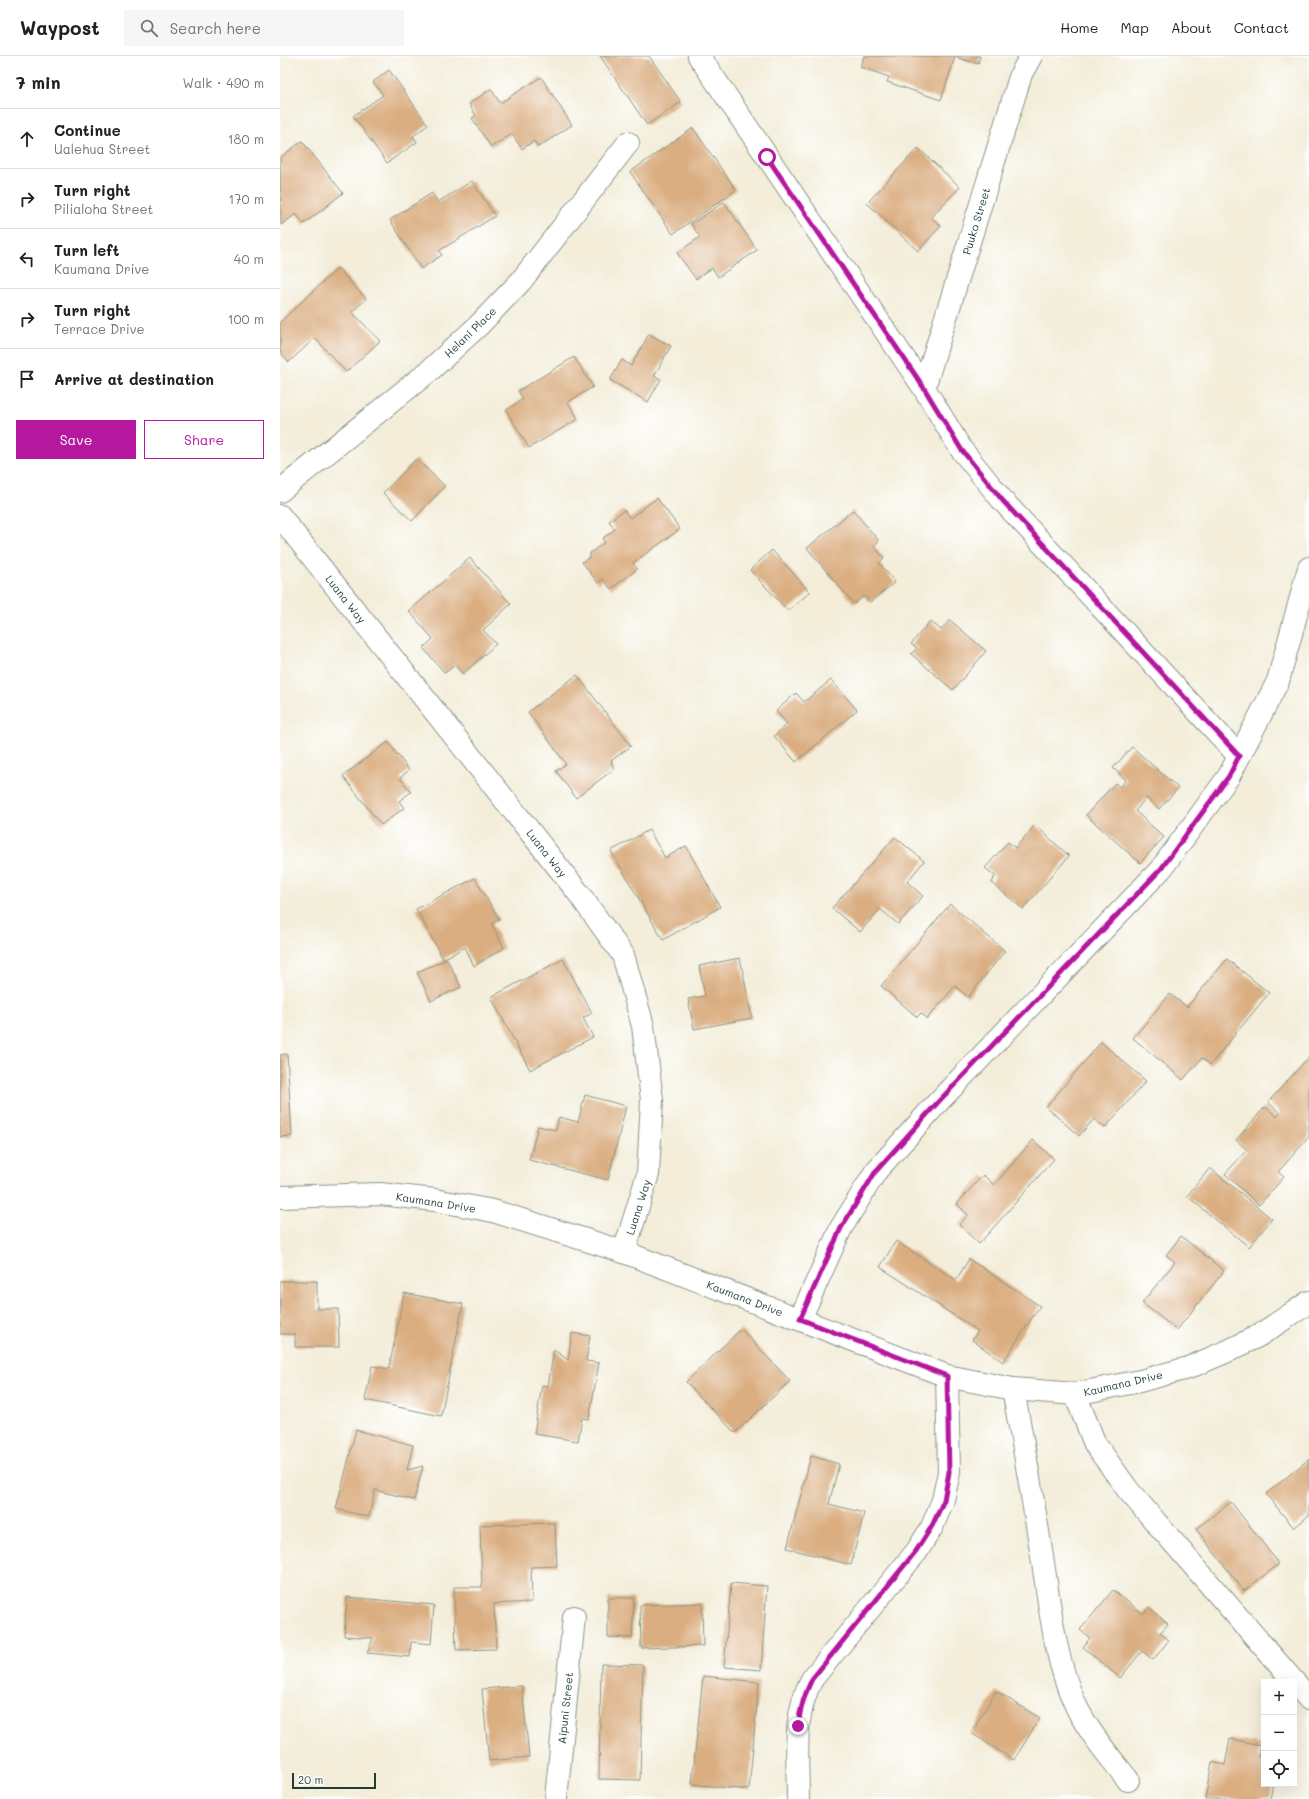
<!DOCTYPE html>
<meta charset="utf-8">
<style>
:root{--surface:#fff;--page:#f6f6f6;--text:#202124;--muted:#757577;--line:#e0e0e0;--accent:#b5179e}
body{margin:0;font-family:Mali,sans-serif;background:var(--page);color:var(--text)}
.controls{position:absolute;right:12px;bottom:12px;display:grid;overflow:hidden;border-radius:0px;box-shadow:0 4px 16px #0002}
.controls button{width:36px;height:36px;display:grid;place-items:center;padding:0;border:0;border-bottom:1px solid var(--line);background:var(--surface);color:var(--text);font:20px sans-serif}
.scale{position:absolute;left:12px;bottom:10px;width:84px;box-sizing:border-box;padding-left:4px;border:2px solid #1f3d34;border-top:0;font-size:11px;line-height:14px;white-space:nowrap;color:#1f3d34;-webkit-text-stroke:3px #fff;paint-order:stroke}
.stop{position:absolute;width:12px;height:12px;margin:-9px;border:3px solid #b5179e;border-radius:50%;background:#fff}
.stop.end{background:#b5179e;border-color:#fff;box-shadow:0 1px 4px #0008}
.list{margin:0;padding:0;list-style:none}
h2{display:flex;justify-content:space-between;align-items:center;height:52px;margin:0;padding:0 16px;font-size:17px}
h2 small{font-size:13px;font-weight:400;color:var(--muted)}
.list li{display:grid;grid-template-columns:26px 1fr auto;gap:12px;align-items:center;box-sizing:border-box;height:60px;padding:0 16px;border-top:1px solid var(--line)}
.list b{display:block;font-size:15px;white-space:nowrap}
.list p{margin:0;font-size:13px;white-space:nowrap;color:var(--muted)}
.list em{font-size:13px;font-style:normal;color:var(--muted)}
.actions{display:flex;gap:8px;padding:12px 16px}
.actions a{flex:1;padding:9px 0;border:1px solid var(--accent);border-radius:0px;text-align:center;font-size:14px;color:var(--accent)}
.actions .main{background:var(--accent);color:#fff}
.icon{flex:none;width:22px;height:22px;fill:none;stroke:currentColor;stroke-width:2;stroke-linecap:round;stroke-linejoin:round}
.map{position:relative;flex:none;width:1029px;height:1743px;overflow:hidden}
header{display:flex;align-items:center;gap:24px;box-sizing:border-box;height:56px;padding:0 20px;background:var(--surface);border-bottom:1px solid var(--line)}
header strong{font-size:19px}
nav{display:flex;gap:22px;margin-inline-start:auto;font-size:14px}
.search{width:280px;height:36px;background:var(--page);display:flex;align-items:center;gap:10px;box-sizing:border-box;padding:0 14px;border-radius:0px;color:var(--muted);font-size:15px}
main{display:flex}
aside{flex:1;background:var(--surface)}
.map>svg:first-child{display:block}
.building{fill:#daae81}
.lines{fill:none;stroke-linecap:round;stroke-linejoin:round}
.minor-casing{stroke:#899586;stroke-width:24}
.minor{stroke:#fff;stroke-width:22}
.route{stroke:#b5179e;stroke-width:5}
.labels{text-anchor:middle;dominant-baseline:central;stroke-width:3;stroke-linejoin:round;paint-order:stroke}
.street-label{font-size:11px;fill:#1f3d34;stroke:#fff}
</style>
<header>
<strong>Waypost</strong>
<div class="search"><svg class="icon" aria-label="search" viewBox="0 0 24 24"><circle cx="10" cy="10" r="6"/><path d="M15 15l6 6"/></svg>Search here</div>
<nav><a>Home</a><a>Map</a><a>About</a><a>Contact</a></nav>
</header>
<main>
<aside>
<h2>7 min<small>Walk · 490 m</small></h2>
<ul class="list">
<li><svg class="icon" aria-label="ahead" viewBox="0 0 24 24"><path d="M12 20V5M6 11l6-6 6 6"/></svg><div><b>Continue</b><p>Ualehua Street</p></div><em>180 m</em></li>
<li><svg class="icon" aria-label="right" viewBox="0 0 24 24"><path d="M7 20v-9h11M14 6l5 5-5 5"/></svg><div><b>Turn right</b><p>Pilialoha Street</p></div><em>170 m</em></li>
<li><svg class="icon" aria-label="left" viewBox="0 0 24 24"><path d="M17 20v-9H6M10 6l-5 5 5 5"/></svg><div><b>Turn left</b><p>Kaumana Drive</p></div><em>40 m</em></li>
<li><svg class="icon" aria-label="right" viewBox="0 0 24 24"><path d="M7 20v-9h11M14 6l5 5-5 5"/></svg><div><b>Turn right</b><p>Terrace Drive</p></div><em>100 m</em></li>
<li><svg class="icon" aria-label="arrive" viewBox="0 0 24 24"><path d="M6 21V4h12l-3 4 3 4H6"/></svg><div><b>Arrive at destination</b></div></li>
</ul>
<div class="actions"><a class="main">Save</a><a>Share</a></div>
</aside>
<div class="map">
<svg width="1029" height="1743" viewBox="0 0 1029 1743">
<rect width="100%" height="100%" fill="#fff"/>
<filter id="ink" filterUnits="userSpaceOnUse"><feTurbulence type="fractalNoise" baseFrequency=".025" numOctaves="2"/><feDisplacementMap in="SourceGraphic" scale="8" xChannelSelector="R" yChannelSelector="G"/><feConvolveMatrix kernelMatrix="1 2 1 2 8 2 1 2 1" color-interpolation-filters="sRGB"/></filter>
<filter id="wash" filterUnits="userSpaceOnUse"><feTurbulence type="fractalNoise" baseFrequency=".012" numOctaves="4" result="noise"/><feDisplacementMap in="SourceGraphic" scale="16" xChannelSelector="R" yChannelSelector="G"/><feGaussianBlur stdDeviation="0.9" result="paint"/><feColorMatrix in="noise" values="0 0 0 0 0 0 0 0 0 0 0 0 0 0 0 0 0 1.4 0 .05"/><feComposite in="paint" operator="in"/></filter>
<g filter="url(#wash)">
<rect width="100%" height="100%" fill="#f3edd9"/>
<g id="blocks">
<g class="building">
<path d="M320,0H369L401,46L367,69Z"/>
<path d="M584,0H700L698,8L675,1L661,44L607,26L609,21L580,11Z"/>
<path d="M109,14L148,69L133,80L137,86L107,107L73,60L103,39L93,26Z"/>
<path d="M261,21L292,69L258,91L254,85L242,93L232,78L211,91L192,62L196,60L189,48L211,33L220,47Z"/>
<path d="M413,72L456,134L393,178L350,116Z"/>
<path d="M22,85L63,137L24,168L16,158L1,169L0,102Z"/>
<path d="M638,92L680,131L651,161L661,170L638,195L587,147Z"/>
<path d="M192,125L215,160L159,195L162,199L141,213L110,164L152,137L158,146Z"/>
<path d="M444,146L477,194L438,221L432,212L416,223L397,197L420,181L411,168Z"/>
<path d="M58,212L86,243L72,256L100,285L66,316L35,282L9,306L0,296V266Z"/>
<path d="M369,278L391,290L374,320L381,323L368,346L330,324L342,304L351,310Z"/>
<path d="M294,301L313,331L288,346L298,363L249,392L226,354L243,343L238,335Z"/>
<path d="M136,403L165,430L132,465L103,437Z"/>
<path d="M377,442L400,473L353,507L357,513L331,533L323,523L318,527L302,506L310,501V497L325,486L322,483L335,473L329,465L344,454L350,462Z"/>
<path d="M573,454L599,485L594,490L604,502L599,507L615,526L590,546L584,540L574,548L527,492Z"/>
<path d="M492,494L530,536L508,555L470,514Z"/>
<path d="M190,502L231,548L203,574L216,588L183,618L175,609L165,617L143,592L153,583L129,555Z"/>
<path d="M670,564L706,595L673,634L631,598L637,592L631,588L650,565L661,574Z"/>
<path d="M297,619L351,690L331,705L334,713L296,742L276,715L286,708L248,656Z"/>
<path d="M551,624L577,654L516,706L494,680L507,668L496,655L516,637L524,646Z"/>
<path d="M108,686L129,714L120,722L131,736L119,745L124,752L101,769L63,720Z"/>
<path d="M852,691L898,732L879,753L866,742L855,755L884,781L860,807L806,759L835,727L840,731L846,724L833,712Z"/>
<path d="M755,769L789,800L743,853L712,827L715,820L705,812L728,786L735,792Z"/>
<path d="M369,774L385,802L406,790L440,851L383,884L331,795Z"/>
<path d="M615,781L644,805L627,826L643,840L618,868L600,853L580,876L552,852Z"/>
<path d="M195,822L219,863L212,868L224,892L194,910L185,891L163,903L136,853Z"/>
<path d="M670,848L725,895L688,941L675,930L647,963L641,957L637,961L601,930Z"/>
<path d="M460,902L472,962L414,973L408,943L425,940L419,910Z"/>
<path d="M167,903L181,931L151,945L137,916Z"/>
<path d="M283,903L312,957L303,962L313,981L250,1014L211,941Z"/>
<path d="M947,903L989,937L930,1009L922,1002L903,1024L853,982L890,938L907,951Z"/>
<path d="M821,986L866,1025L825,1072L814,1063L799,1080L766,1051Z"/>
<path d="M7,998L12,1080L0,1081V999Z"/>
<path d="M1029,1001V1081L998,1116L1004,1121L979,1149L945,1118L967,1094L956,1084L985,1051L997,1061L1000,1057L988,1046Z"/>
<path d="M305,1039L346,1050L328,1124L249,1104L258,1070L276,1074L279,1061L298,1066Z"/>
<path d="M753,1084L774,1103L699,1188L679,1169L688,1159L677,1148L703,1119L714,1129Z"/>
<path d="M930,1112L992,1163L969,1191L907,1140Z"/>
<path d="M901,1180L944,1215L897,1274L862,1247L895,1206L886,1199Z"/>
<path d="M616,1185L676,1224L689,1203L760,1250L723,1306L692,1284L698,1275L600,1211Z"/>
<path d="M0,1225H37V1253H58L59,1291H15V1278H0Z"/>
<path d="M124,1237L183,1248L161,1360L85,1344L92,1310L109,1313Z"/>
<path d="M461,1273L510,1325L455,1377L406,1326Z"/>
<path d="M292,1277L310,1280L306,1305L319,1307L309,1363L302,1362L298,1385L254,1378L262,1329L268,1330L274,1294L288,1304Z"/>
<path d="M76,1374L133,1389L127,1414L143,1410L134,1444L95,1434L89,1461L56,1453Z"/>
<path d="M531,1400L559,1408L549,1448L584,1457L571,1509L507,1492Z"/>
<path d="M1029,1403V1459L1014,1472L986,1438Z"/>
<path d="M951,1446L999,1508L964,1535L916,1473Z"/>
<path d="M275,1467L277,1510L251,1511L252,1546L214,1548L216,1593L176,1594L174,1531H202L200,1469Z"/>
<path d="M451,1527L487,1530L481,1614L444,1611Z"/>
<path d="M833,1534L863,1558L869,1551L888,1568L880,1577L889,1584L873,1604L862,1595L840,1622L803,1591L810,1582L800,1574Z"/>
<path d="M67,1541L154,1549L151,1588L131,1586L130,1601L87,1597L93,1582L64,1580Z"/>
<path d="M328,1542H354L352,1582L328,1581Z"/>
<path d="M422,1547L423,1590L361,1592L360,1549Z"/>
<path d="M321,1608L363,1609L360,1724L319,1723Z"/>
<path d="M423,1620L479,1626L469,1734L412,1728Z"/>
<path d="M242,1630L249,1701L209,1705L202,1633Z"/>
<path d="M716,1635L760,1662L734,1704L691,1677Z"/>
<path d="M950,1683L981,1689L978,1701L984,1702V1728H993L990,1743H925L932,1706L945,1709Z"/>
</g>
</g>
</g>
<g filter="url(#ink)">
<use href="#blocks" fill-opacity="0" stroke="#899586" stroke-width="1"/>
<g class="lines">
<g class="minor-casing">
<g id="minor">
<path d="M419,0L644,332L681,393L723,445L959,700"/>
<path d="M644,332L741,18L751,0"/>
<path d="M0,435L148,316L199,269L241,225L348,87"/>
<path d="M0,460L297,835L343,899L363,970L372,1044L368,1118L344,1196"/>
<path d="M0,1141L100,1138L155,1144L213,1155L344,1196L667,1320L733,1333L795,1338L860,1325L908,1312L950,1294L980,1279L1029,1246"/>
<path d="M520,1263L561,1172L596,1115L659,1045L881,813L949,720L998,625L1029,512"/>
<path d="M733,1333C744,1391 754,1449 763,1507C771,1557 775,1606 797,1652C810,1678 830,1701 848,1724"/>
<path d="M795,1338L815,1388L848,1434L1029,1643"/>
<path d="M276,1743L294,1561"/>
<path d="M518,1743C518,1701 512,1661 532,1623L637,1495L652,1471L663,1444L669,1416L667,1320"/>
</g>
</g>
<use href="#minor" class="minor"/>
</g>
</g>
<g class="lines" filter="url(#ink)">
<path class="route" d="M487,101L644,332L681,393L723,445L959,700L949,720L881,813L659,1045L596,1115L561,1172L520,1263L667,1320L669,1416L664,1444L652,1470L636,1495L532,1623C524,1639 520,1652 518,1670"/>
</g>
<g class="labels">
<g class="street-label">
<text transform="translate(696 165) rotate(-73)">Puuko Street</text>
<text transform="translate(190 276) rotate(-44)">Helani Place</text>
<text transform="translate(66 543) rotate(52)">Luana Way</text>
<text transform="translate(267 797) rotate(52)">Luana Way</text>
<text transform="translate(156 1146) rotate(9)">Kaumana Drive</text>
<text transform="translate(358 1151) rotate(-72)">Luana Way</text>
<text transform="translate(465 1242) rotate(21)">Kaumana Drive</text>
<text transform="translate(843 1327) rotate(-13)">Kaumana Drive</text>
<text transform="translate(285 1652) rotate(-84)">Aipuni Street</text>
</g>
</g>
</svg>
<div class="controls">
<button>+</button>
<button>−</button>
<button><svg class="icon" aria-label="locate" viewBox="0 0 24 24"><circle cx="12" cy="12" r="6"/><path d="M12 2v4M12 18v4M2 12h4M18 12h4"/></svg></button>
</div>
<div class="scale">20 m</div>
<div class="stop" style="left:487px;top:101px"></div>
<div class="stop end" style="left:518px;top:1670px"></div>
</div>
</main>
